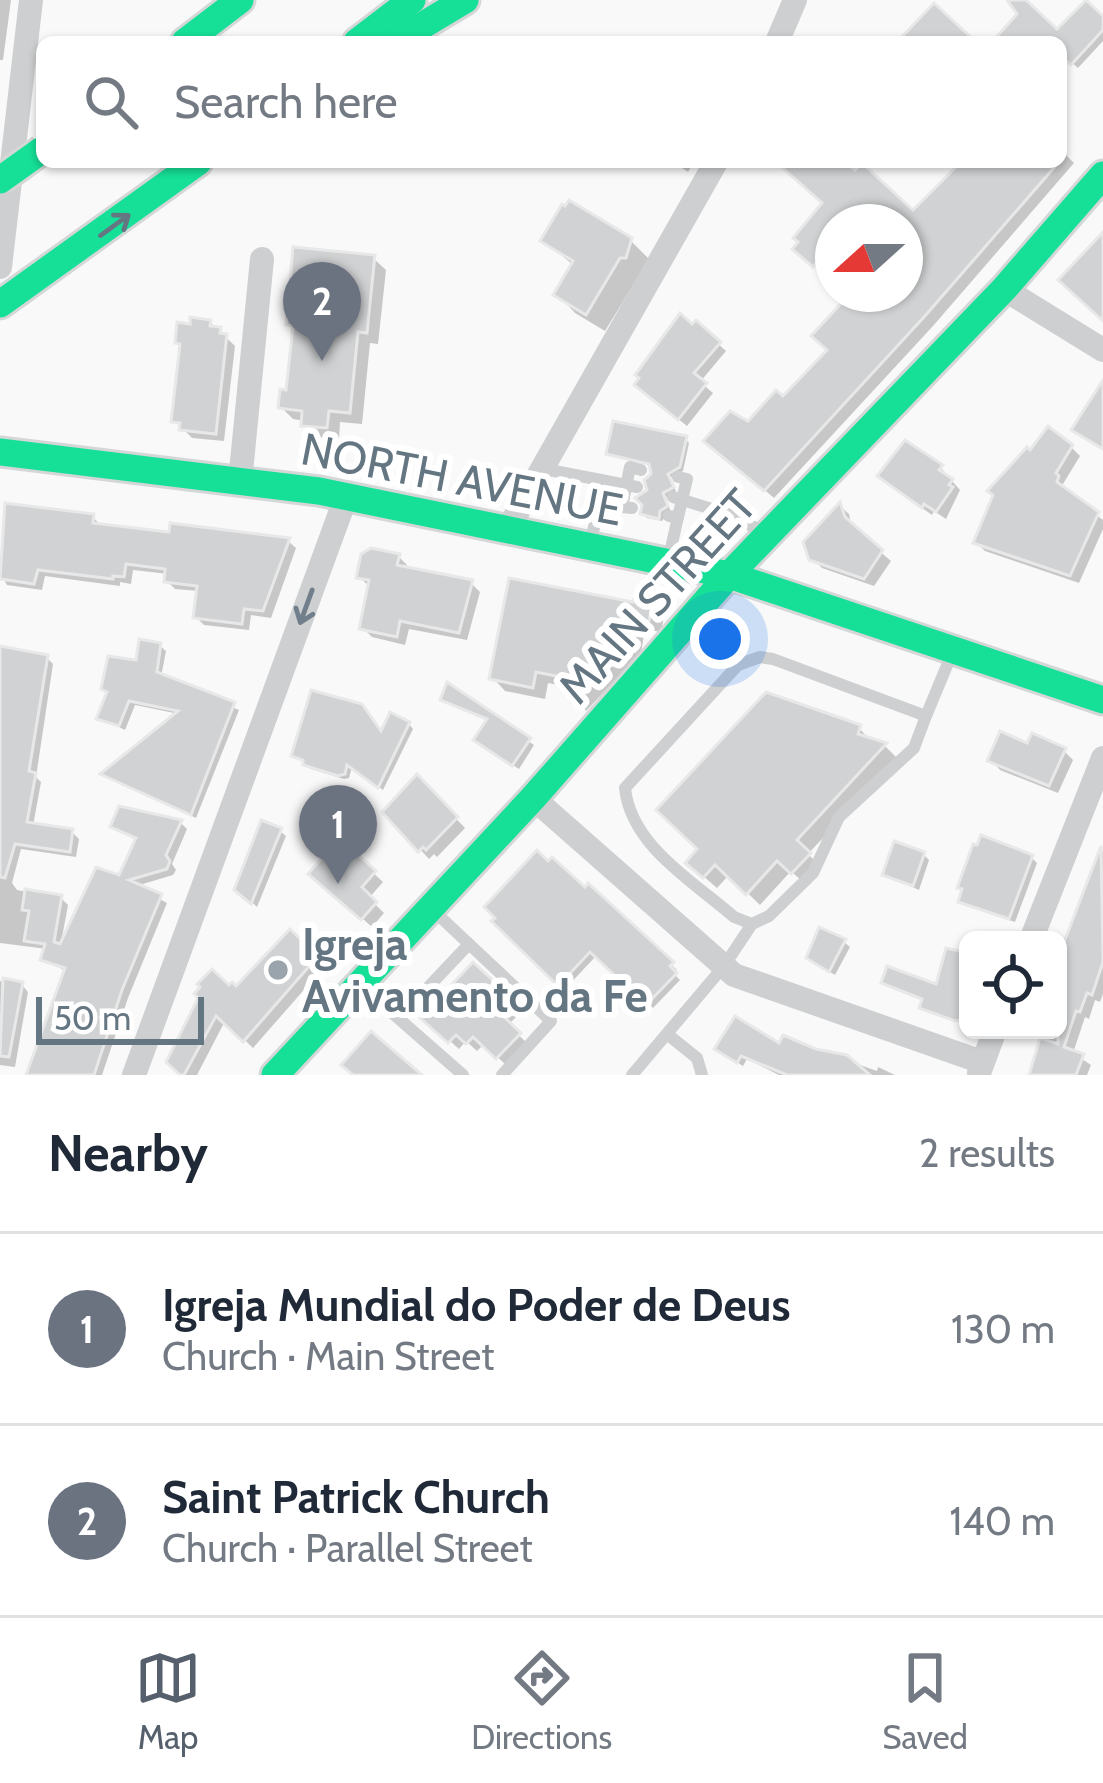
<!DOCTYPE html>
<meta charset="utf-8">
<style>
:root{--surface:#fff;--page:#f2f2f3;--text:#1f2937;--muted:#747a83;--line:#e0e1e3;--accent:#56606c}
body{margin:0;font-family:Cabin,sans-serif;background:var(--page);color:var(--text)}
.controls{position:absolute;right:36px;bottom:36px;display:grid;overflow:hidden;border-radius:18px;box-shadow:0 3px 9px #0004}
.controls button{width:108px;height:108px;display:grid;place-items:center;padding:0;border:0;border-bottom:3px solid var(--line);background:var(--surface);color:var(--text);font:60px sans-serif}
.compass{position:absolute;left:815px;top:204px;width:108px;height:108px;border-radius:50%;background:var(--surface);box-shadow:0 3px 9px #0004;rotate:249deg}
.scale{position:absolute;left:36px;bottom:30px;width:168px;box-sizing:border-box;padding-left:12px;border:6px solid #657683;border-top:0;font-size:33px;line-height:42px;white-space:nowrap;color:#657683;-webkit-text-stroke:9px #fff;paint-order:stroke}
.you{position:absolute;left:720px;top:639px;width:42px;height:42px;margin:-30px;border:9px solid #fff;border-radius:50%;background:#1a73e8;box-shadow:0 0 0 18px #1a73e833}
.badge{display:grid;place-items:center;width:78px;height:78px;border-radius:50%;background:var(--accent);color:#fff;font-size:39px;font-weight:700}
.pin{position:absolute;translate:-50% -99px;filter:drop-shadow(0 3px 6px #0008)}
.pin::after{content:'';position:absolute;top:63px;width:42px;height:36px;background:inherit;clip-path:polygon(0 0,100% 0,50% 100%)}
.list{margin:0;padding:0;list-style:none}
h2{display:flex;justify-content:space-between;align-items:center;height:156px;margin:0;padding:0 48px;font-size:51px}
h2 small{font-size:39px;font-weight:400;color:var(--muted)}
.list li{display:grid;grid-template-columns:78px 1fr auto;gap:36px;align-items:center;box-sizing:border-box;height:192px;padding:0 48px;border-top:3px solid var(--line)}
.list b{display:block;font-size:45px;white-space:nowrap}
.list p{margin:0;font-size:39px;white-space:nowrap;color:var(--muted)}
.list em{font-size:39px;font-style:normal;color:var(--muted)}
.icon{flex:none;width:66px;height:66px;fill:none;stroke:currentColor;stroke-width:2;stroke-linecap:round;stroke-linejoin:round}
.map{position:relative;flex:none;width:1103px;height:1075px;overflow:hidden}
.search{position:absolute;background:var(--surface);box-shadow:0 3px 9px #0004;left:36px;right:36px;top:36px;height:132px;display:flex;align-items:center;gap:30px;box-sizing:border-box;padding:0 42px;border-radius:18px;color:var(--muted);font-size:45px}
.sheet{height:540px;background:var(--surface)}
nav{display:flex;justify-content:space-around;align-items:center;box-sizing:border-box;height:168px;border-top:3px solid var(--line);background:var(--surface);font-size:33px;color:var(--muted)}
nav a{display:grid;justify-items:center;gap:6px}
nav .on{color:var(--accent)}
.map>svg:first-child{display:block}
.shadow{fill:#0003}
.building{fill:#d0d2d3;stroke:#e8e8e8;stroke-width:3}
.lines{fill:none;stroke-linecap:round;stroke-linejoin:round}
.fast-casing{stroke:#d5d6d7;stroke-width:33}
.lane{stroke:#cecfd0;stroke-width:12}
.street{stroke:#cecfd0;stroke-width:24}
.fast{stroke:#16e098;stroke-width:27}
.fast-bridge-casing{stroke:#d5d6d6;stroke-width:33;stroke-linecap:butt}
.fast-bridge{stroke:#16e098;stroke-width:27}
.oneway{stroke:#657683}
.oneway2{stroke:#707f8b}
.poi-dot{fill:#99a4ac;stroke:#fff;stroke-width:4.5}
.labels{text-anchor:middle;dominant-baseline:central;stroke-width:12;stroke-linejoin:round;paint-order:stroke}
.street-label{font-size:45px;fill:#657683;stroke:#fff}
.poi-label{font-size:45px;font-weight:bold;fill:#657683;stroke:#fff;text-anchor:start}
</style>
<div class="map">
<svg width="1103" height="1075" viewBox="0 0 1103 1075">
<rect width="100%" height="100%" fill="#f9f9f9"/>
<g class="shadow">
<path d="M0,0H11L3,60H0Z"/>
<path d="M1011,0H1022L1058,34L1103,20V41L1078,68L1061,53V42H996L1021,14Z"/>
<path d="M1061,150L1074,163L933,326L774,498L716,449L783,400L831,350L815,336L854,294H905V222H833V272L828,267L823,273L805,257L826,204L779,162H841L913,215L965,162H1061Z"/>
<path d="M673,162H694L688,172Z"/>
<path d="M544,240H630L649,259L605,331L575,313L557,294L574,266Z"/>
<path d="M373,258L386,270L378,344L370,343L362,424L340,422L339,440L317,437L305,421L293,419L281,407L289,393L295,330L289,324Z"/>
<path d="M210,322L235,346L224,441L192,438L175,421L183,347L178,342Z"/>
<path d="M696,324L726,351L700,382L713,393L687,426L645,392Z"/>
<path d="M685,439L689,443L683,471L670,478L676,491L666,497L670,510L662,521L647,518L643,514L654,475L651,463L609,453Z"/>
<path d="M1071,447L1080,456L1063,484L1065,492L1103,520V529L1079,583L985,551L976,542L1030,454Z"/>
<path d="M941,468L960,490L946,519L934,511L932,515L890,485Z"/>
<path d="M8,506L93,517L102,527L172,535L288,541L296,548L271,618L251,615L249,630L204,625L196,617L199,591L175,589L167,581L168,574L133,570L131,584L120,582V586L45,576L42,590L7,585L0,572Z"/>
<path d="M840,506L849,514L852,528L891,561L874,586L822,568L812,558Z"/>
<path d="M398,556L407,565L406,570L471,583L480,592L467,640L409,629L405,645L372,637L363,628L369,586L359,577Z"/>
<path d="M652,605L664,617L661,632L645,629L641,653L586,711L569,687L548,683L545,699L505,691L493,678L635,606Z"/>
<path d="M160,646L166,651L161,677L239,710L196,818L105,775L179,714L135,705L125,730L100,718L139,664Z"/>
<path d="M0,650L46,657L53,664L36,777L41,782L33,826L72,832L79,839L76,857L21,849L12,883L17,890L61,898L68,905L61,943L121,879L138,841L114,826L180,822L187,829L172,864L176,870L173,875L136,886L167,903L128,998L102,1075H29L67,972L44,959L47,949L0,943Z"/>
<path d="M448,686L534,745L519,769L482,745L489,721L443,700Z"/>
<path d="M409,724L413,729L383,790L352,767L349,778L344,779L311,769L294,755L383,735Z"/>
<path d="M859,728L871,741L885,746L897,758L808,854L821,867L805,884L791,871L760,905L729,875L717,888L702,875Z"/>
<path d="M1064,751L1073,760L1058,793L1000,770L991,760Z"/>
<path d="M417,778L465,828L437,857L434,854L429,859L386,812Z"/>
<path d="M280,831L286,836L257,907L238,889Z"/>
<path d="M1103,850V994L1100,1002L1095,1000L1089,1019L1085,1017L1073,1053L1091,1065L1087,1075H1028L1045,1030H1058V967Z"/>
<path d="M924,855L929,860L919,890L892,878Z"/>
<path d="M355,856L383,882L369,898L384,913L372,927L321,882Z"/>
<path d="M1031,857L1037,863L1015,922L967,906L961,901Z"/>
<path d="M588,887L677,970L673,973L680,980L653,1008L597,955L565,989L496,921Z"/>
<path d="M290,933L324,967L253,1048L225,1021L197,1075H184L170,1061Z"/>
<path d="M844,942L850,947L835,975L815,963Z"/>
<path d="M968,958V1024L928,1012L923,1007L925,1001L884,982L938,988Z"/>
<path d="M473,967L506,997L502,1001L517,1016L508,1025L528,1044L507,1066L484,1044L477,1051L466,1041L459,1049L424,1018Z"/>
<path d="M0,981L22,985L28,992L15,1067L0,1065Z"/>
<path d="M784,1038L877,1071L878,1067L895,1075H779L747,1059L743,1066L724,1054L781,1047Z"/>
</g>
<g class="building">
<path d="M1007,0H1026L1057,29L1086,0L1103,16V30L1071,65L1061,56V42H992L1017,14Z"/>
<path d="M934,3L976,42H897Z"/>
<path d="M776,162H846L855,170L862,163L913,210L961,162H1059L924,317L764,491L703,441L730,411L748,421L776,390L783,396L827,350L811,336L847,297L858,308L871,294H905V222H833V275L818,261L813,267L792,249L798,242L793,238L822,203Z"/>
<path d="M569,200L632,238L626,258H620L586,315L553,295L573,261L540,241L562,204L565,206Z"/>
<path d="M1103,232V321L1058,280Z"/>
<path d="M293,247L375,255L367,333L358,332L350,413L329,411L327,428L301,426L302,411L278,408L280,389L286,390L293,326L286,325Z"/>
<path d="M680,313L692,324L696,320L721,342L694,373L707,383L678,420L634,385L639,378L635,375Z"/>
<path d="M190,317L211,320L210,326L221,327L220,333L227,334L216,434L179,430L180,423L171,422L180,344L175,343L177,322L190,324Z"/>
<path d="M1103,380V449L1071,430Z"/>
<path d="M613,421L687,436L680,467L668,474L674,487L663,493L668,506L660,511L659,519L640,514L642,505L635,498L647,490L644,480L651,474L649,464L606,454Z"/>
<path d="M1048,426L1073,445L1056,473L1059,476L1057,482L1099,512L1070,576L973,543L993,495L987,491L1027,447L1030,450Z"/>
<path d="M905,440L943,465L939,470L953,479L949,485L953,487L936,512L924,504L922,508L877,476Z"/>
<path d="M840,502L845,517L883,550L864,579L809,560L803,542Z"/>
<path d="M5,503L94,514L93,523L169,532L170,523L290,538L263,611L244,609L242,624L193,618L197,586L164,582L165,569L126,564L124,577L113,576V579L38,570L34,584L0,579Z"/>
<path d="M371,548L400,554L397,565L473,580L459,633L400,621L397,637L359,629L369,580L356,578L361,554Z"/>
<path d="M509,578L633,602L634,598L653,602L649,621L634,618L629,640L571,701L561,677L536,672L533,688L489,679Z"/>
<path d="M139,639L161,643L157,672L235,702L191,815L100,774L178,711L129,701L119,726L96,719L107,692L101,689L108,656L136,660Z"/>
<path d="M0,646L48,655L29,771L36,773L27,822L73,829L70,852L15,844L5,878L0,877Z"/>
<path d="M447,682L531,738L512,766L473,740L487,719L440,700Z"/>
<path d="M311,690L362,704L381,731L390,712L410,722L378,788L347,765L345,774L338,776L303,765V760L291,756Z"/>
<path d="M766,692L861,725L858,734L887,743L797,840L811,853L791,874L777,861L746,895L715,865L703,878L685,863L697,849L656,810Z"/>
<path d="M1000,731L1027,743L1032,733L1066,748L1049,786L987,761Z"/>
<path d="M417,774L458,817L426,850L423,847L418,852L382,812Z"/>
<path d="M119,806L182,820L166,855L170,861L167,869L129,880L162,894L122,990L94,1075H26L65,968L40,960L45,944L24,941L29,911L22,910L25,889L62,895L54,942L60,944L96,867L119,875L136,838L110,827Z"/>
<path d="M261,820L282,828L251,904L234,890Z"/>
<path d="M981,835L1033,855L1009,919L958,902L962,889L957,888L973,844L977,845Z"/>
<path d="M894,841L925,852L913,886L882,875Z"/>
<path d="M1101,846L1103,962L1092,995L1087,993L1080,1012L1076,1011L1064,1047L1084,1054L1076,1075H1029L1040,1038L1058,1044V958Z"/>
<path d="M331,848L346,861L355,852L376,871L362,887L377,902L361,920L308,874Z"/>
<path d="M537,850L548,861L552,857L585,887L588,883L674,962L670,966L677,973L646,1005L590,952L558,986L491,921L495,918L484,907Z"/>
<path d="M819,927L846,939L829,972L806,958Z"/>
<path d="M290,929L318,956L243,1042L216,1016L184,1075H180L166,1062L198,998L194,994L200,987L197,984L212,969L229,985L232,982L236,986Z"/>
<path d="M946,948L968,953V1008L964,1019L955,1021L919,1008L922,999L881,983L887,966L936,984Z"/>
<path d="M473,962L499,986L495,990L510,1005L501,1014L521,1033L496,1059L473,1037L466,1044L456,1035L448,1043L420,1018Z"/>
<path d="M3,978L23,982L9,1057L0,1056Z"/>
<path d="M735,1016L779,1043L783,1035L816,1049L847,1055L870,1075H787L741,1056L737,1063L714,1049Z"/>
<path d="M371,1031L422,1075H353L341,1065Z"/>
</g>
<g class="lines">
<g class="fast-casing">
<g id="fast">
<path d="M185,42L240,0"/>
<path d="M357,42L412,0"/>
<path d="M395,42L465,0"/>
<path d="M0,304L198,162"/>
<path d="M0,452L319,491L729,575L1103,700"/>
<path d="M275,1075L533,798L729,575L1004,289L1103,175"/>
</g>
</g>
<g class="lane">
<path d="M544,469L637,487"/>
<path d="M673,497L734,516L761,531"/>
<path d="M632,508L622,507L630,467L641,470"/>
<path d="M669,516L678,517L687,479L678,477"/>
<path d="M590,544L605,481"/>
<path d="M669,557L678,517"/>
<path d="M926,716L914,748L839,817L813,873L769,916L752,924L734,917C693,881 631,846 625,788L738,665L760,657L773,659L926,716L953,651"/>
<path d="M436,913L551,1021L502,1075"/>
<path d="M365,989L463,1075"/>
<path d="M399,1018L469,944"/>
<path d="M667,1034L697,1058L702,1075"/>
<path d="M632,1075L724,966L752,924"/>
</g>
<g class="street">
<path d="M777,42L795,0"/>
<path d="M0,267L31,0"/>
<path d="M1004,289L1103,350"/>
<path d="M240,482L262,259"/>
<path d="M508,529L716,162"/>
<path d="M533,798L734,975L982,1062"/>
<path d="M1031,940L1103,758"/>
<path d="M979,1073L995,1030"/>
<path d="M134,1075L346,497"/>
</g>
<use href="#fast" class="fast"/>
<g class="fast-bridge-casing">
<path id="fast-bridge" d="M0,180L42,150"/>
</g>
<use href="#fast-bridge" class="fast-bridge"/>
</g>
<defs><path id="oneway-shaft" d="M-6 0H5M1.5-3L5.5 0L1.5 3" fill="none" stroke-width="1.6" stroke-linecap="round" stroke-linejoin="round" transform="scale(3)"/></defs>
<use class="oneway" href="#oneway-shaft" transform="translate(115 225) rotate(-36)"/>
<use class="oneway2" href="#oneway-shaft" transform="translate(306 607) rotate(110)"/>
<circle class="poi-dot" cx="278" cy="970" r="12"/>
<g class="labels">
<g class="street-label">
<text transform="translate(462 479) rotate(11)">NORTH AVENUE</text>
<text transform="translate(657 596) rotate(-48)">MAIN STREET</text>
</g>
<g class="poi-label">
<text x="302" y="944">Igreja<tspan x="302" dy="52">Avivamento da Fe</tspan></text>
</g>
</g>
</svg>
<div class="controls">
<button><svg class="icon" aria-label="locate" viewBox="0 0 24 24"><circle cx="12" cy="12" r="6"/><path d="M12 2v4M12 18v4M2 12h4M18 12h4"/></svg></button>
</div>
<svg class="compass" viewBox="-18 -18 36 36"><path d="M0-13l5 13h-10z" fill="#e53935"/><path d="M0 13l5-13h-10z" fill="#747a83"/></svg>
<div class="scale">50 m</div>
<div class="you"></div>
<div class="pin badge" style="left:338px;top:884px;background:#6b7280">1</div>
<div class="pin badge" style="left:322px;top:361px;background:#6b7280">2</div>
<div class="search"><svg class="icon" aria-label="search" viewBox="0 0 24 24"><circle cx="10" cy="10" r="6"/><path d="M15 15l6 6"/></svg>Search here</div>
</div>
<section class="sheet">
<h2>Nearby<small>2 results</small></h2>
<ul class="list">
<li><span class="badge" style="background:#6b7280">1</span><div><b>Igreja Mundial do Poder de Deus</b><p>Church · Main Street</p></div><em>130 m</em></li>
<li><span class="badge" style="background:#6b7280">2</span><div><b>Saint Patrick Church</b><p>Church · Parallel Street</p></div><em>140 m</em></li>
</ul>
</section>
<nav>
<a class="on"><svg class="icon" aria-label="map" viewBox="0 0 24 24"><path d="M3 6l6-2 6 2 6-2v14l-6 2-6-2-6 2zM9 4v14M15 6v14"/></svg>Map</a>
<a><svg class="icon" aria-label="directions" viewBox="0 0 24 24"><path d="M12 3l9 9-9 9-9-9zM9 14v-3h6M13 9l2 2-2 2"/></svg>Directions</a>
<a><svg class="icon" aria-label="saved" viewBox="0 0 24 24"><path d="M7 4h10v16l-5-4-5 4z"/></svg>Saved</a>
</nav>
